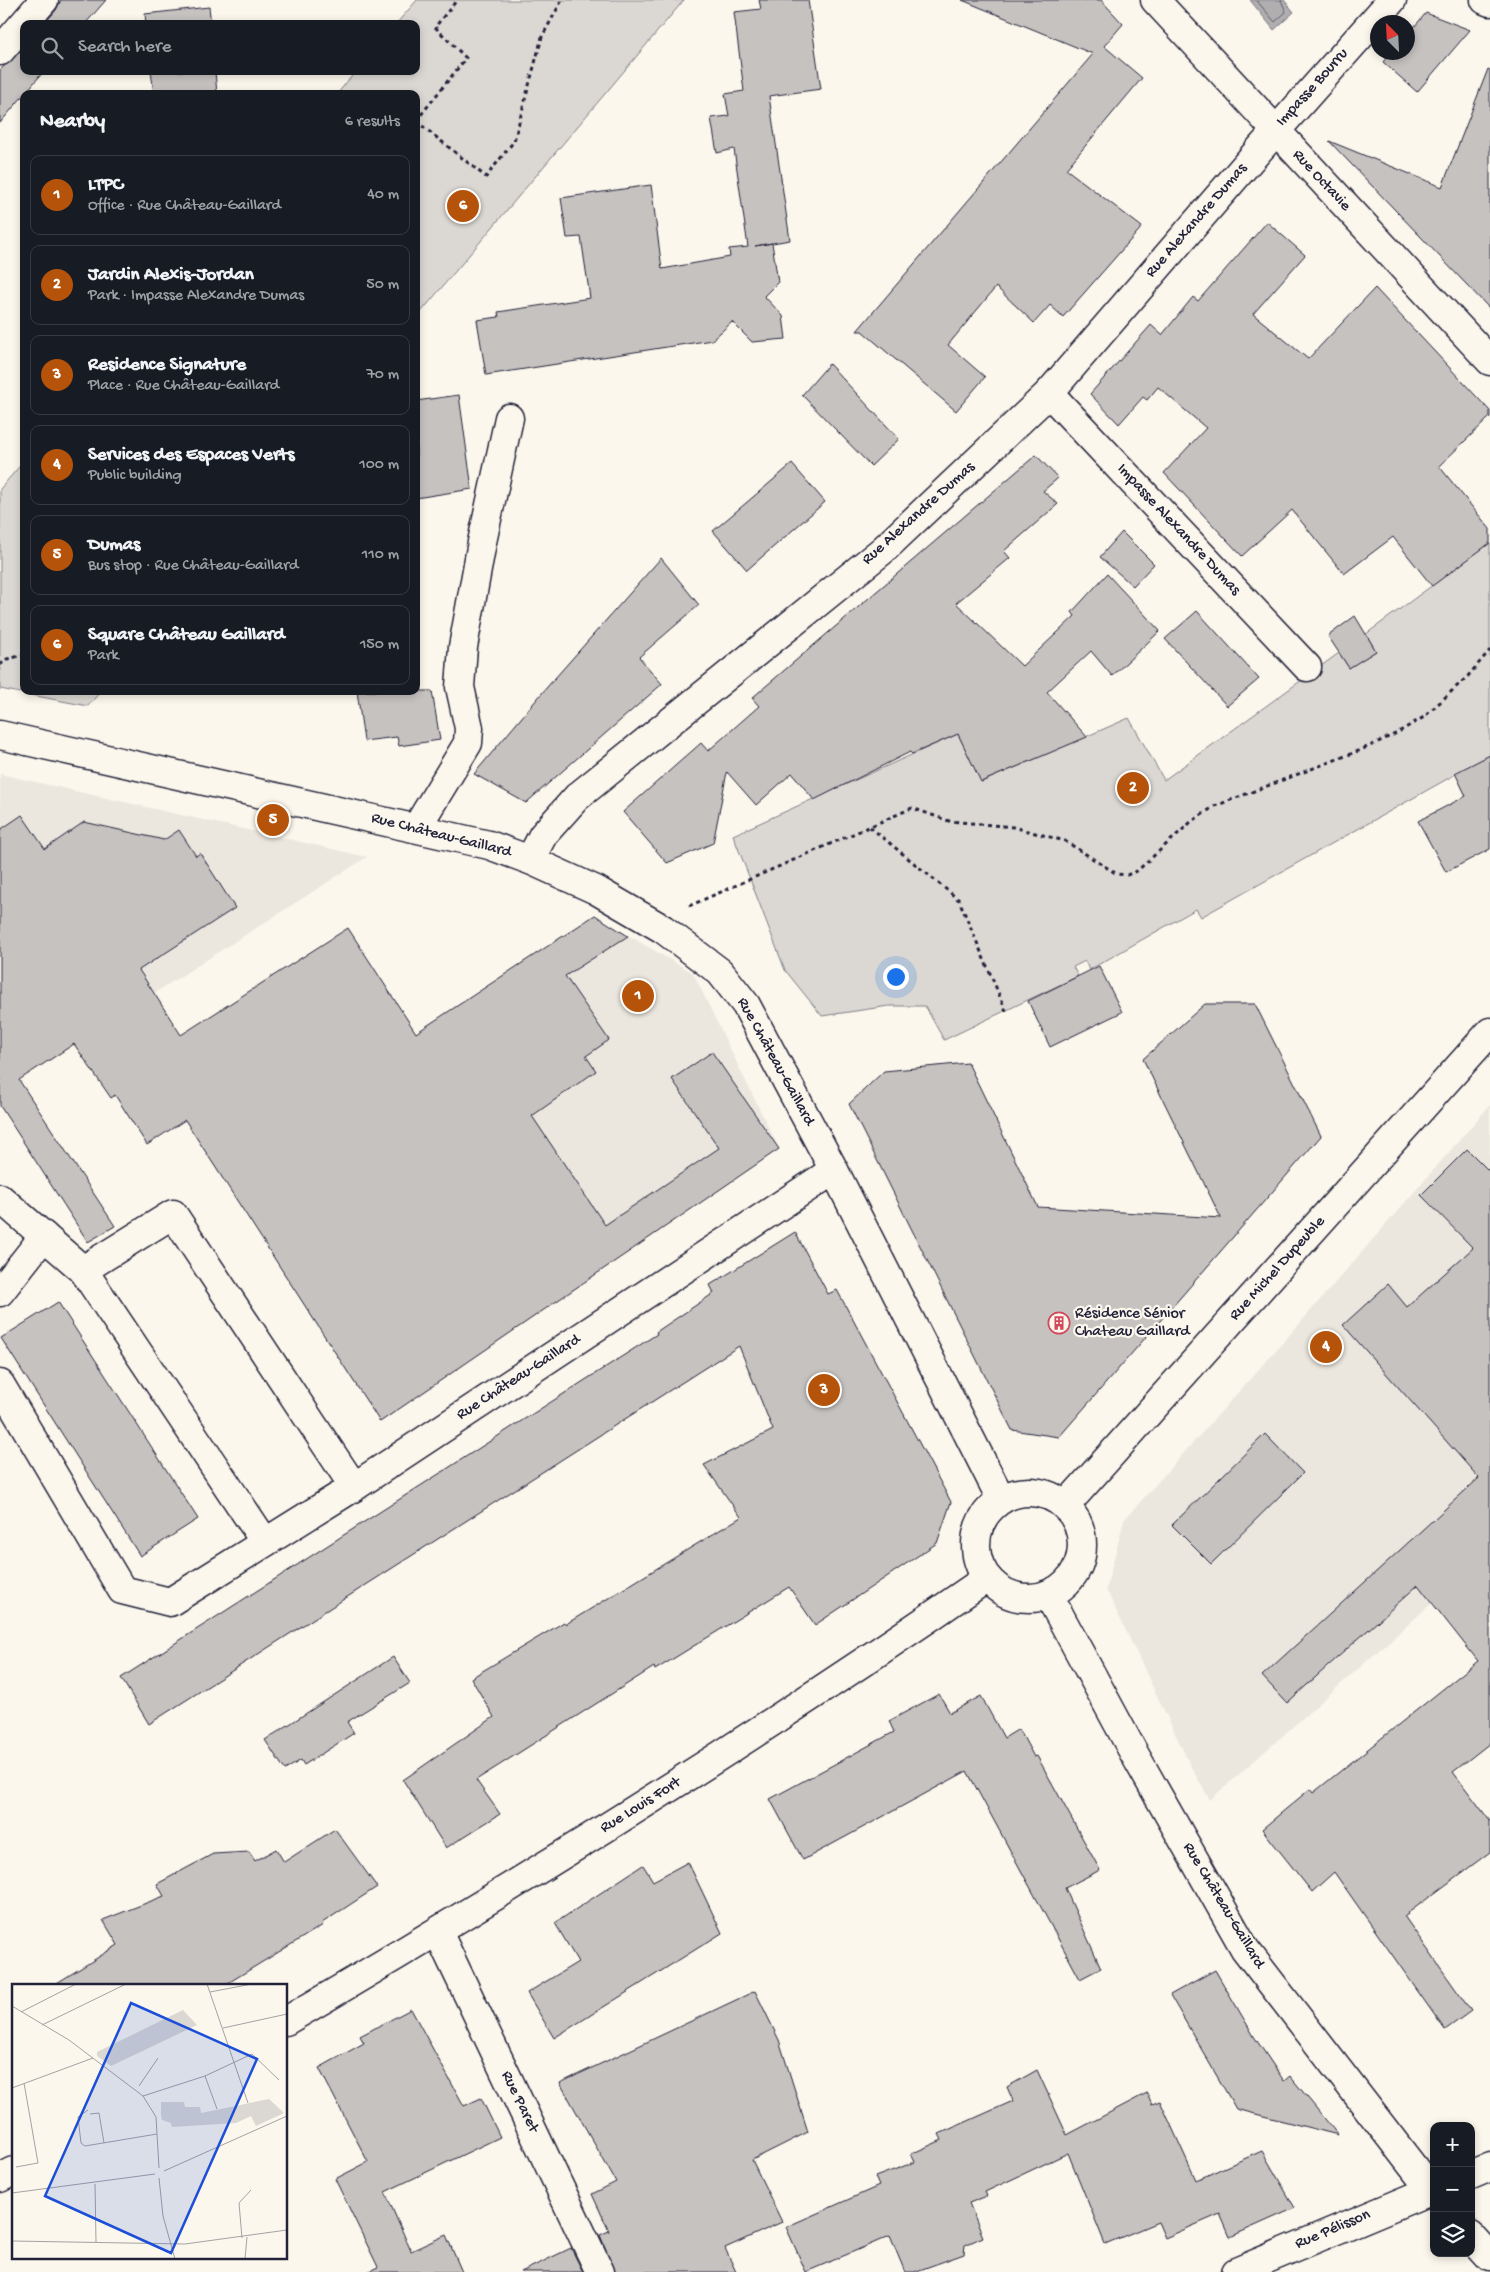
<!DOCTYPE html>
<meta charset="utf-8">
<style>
:root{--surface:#171b24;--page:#20242c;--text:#f1f3f6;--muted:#9ea1a6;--line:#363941;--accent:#b45309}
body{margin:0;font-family:"Gochi Hand",sans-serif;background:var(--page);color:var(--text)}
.controls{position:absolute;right:15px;bottom:15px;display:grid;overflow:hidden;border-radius:10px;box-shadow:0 2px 8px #0003}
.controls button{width:45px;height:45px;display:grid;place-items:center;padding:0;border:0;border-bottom:1px solid var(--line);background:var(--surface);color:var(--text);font:25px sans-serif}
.compass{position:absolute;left:1370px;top:15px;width:45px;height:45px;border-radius:50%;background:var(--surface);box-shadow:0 2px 8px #0003;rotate:336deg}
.you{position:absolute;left:895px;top:976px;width:18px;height:18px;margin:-12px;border:4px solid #fff;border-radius:50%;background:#1a73e8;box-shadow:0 0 0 8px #1a73e833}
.badge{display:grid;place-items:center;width:32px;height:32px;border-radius:50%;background:var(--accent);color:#fff;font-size:16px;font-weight:700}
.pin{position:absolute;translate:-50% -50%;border:2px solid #fff;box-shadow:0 1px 5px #0006}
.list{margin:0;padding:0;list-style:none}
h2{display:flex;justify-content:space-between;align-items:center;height:65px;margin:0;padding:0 20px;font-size:21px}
h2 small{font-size:16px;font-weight:400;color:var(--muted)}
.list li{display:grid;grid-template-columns:32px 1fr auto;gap:15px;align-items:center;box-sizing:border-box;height:80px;margin:0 10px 10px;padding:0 10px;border:1px solid var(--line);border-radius:10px}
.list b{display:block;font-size:19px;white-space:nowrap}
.list p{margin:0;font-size:16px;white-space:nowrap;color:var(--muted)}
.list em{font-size:16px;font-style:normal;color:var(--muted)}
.icon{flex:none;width:28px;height:28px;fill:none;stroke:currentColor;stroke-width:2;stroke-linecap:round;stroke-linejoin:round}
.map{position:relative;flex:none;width:1490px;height:2272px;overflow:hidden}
.search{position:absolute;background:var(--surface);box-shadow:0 2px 8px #0003;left:20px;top:20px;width:400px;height:55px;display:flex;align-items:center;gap:12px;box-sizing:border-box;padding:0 18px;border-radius:10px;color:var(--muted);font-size:19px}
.panel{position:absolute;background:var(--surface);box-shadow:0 2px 8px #0003;left:20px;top:90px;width:400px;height:605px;border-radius:10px}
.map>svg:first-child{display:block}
.built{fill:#ebe7df}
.green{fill:#dbd8d3;stroke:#7e7d87}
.water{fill:#b1aeb0;stroke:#787681}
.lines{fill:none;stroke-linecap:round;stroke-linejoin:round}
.shore{stroke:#5b5a6a;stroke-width:1}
.building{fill:#c6c2c0;stroke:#22223b}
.minor-casing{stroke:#22223b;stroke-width:31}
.path{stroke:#22223b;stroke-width:3;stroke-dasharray:4 4;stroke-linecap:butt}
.minor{stroke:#fbf7ec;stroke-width:28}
.labels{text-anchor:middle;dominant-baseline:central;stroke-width:4.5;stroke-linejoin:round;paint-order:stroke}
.street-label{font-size:16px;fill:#22223b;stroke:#fbf7ec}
.poi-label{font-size:16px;fill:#22223b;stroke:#fbf7ec;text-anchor:start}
.inset-road{fill:none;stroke:#a4a2a5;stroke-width:1}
.view{fill:#1d4ed8;fill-opacity:0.15;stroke:#1d4ed8;stroke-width:2.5}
.inset-edge{fill:none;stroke:#22223b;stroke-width:2.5}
</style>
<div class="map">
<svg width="1490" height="2272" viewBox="0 0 1490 2272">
<rect width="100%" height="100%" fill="#fbf7ec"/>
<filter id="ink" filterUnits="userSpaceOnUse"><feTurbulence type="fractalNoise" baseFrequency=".02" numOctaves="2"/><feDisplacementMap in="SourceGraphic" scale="10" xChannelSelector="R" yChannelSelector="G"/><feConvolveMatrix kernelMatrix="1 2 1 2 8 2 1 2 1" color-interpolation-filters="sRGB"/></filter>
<g filter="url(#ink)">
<g class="built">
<path d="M0,774L367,857L0,1092Z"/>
<path d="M595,916L693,973L779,1149L380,1422L214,1165Z"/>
<path d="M1490,1105V1552L1210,1800L1192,1769L1106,1589L1124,1520L1293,1331Z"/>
</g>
<g class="green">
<path d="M417,0H684L416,318V94H337L356,71H416V24H396Z"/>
<path d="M24,461V691H101L88,706L0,689V489Z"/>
<path d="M1490,543V755L1201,917L1196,909L1089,970L1085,961L1073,967L1078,976L944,1040L925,1006H889L822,1016L785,970L733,835L958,734L982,782L1129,718L1164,780L1339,653L1349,668L1376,651L1366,634Z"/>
</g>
<path class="water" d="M1250,0H1284L1294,12L1274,30Z"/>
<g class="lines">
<path class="shore" d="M1256,0L1275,22L1286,12L1281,0"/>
</g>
<g class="building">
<path d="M61,0H106L85,24H44L56,10Z"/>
<path d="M759,0H808L821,89L769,96L790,240L755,246L772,243L778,282L764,296L783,316L786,339L752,342L732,322L712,340L486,375L477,320L499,317L498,312L590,298L581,237L567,238L561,198L651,185L662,269L730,257L729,249L748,247L734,149L717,153L711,118L729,116L725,94L744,91L734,12L761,9Z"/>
<path d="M962,0H1101L1123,24L1104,46L1142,78L1066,169L1142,227L1063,317L1050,305L1034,323L996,287L948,345L985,377L956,411L862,331H857L1093,54Z"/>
<path d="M209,7L211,24H146L145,14Z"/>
<path d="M1426,13L1470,30L1417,92L1383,62L1391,52H1408V34Z"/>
<path d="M24,47V71H44L0,123V70Z"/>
<path d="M1488,69L1490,70V309L1329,141L1442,187Z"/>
<path d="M151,71H215L217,94H154Z"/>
<path d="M1267,222L1305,255L1253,314L1308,359L1375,288L1490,411V417L1439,466L1490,529V543L1432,586L1393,537L1344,574L1292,510L1242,556L1164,473L1206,428L1158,387L1147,400L1143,397L1119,424L1090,394L1151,325L1162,335L1193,297L1198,301Z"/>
<path d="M829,364L899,439L871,466L802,395Z"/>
<path d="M459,395L472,489L416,498V401Z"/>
<path d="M1036,455L1058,478L1043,491L1058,504L1004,551L1010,558L956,603L1022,666L1075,616L1072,612L1107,574L1160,631L1112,676L1091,651L1047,692L1087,737L981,782L958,734L912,754L910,752L814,800L792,773L756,805L727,772L713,843L667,863L623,812L701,743L708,751L759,706L752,698Z"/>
<path d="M792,464L825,502L747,570L713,531Z"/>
<path d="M1122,532L1154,564L1133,586L1100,557Z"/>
<path d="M661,558L699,605L639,657L662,684L526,803L474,774L548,686Z"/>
<path d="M1197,611L1259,679L1227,706L1165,639Z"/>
<path d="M1355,616L1376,651L1349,668L1328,636Z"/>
<path d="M357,691H432L440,740L399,746L397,737L364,741Z"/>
<path d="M1490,755V849L1446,872L1418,821L1466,796L1455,773Z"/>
<path d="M22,815L45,849L84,822L164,840L179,830L196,856L200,853L235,908L139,970L181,1035L348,928L416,1033L595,915L628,936L565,976L609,1040L586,1056L596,1071L532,1116L605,1225L719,1148L672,1079L712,1052L779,1149L380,1422L185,1120L147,1145L115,1095L111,1098L74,1044L19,1080L115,1226L88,1242L0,1106V830Z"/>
<path d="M1099,966L1122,1012L1050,1047L1028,1001Z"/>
<path d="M1205,1004H1255L1321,1136L1059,1437L1012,1430L849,1104L884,1071L968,1063L1038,1207L1221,1218L1143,1059Z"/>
<path d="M1467,1149L1490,1172V1743L1453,1772L1490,1821V1852L1404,1916L1471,2011L1445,2030L1334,1872L1312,1892L1262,1829L1310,1789L1313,1793L1478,1661L1418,1585L1287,1703L1262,1676L1479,1478L1343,1325L1388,1284L1407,1307L1473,1248L1421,1195Z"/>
<path d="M795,1232L828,1294L837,1290L951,1502L937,1543L815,1625L789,1587L655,1670L654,1667L476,1780L500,1814L446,1848L403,1780L494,1717L471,1678L564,1622L566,1624L741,1517L704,1465L773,1430L739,1346L149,1724L121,1678L657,1334L656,1332L714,1293L710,1285Z"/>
<path d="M58,1302L198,1519L140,1556L1,1338Z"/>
<path d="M1265,1434L1303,1473L1211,1564L1172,1525Z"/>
<path d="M393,1657L410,1683L347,1722L354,1733L304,1765L301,1760L285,1770L265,1740Z"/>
<path d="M939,1694L950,1713L981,1696L1004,1738L1019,1729L1034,1757L1037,1756L1100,1870L1065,1888L1101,1968L1080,1979L967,1771L803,1860L770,1799L894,1732L889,1721Z"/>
<path d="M335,1829L377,1887L322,1923L323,1925L223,1986H52L118,1945L103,1920L164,1896L157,1884L213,1854L249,1852L255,1861L276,1849L284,1862Z"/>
<path d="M688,1862L722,1933L554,2038L527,1993L578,1962L555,1923L643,1865L653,1881Z"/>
<path d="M1215,1970L1255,2038L1284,2081L1290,2076L1338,2135L1236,2109L1170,1995Z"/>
<path d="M755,1991L779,2040L808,2132L752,2160L782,2222L725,2248L736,2272H615L600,2235L609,2231L592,2194L616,2182L560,2083Z"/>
<path d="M411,2009L464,2106L481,2098L500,2137L385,2192L411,2251L446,2235L462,2272H367L378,2267L335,2179L368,2162L319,2068L364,2043L360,2036Z"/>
<path d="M1037,2070L1067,2135L1147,2093L1152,2104L1160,2101L1196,2180L1262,2151L1295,2208L1230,2237L1220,2214L1165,2238L1158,2222L1105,2244L1068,2153L985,2192L987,2196L969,2203L983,2237L965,2245L964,2254L914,2272H905L890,2236L806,2272L786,2227L879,2186L875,2177L915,2162L911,2154L942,2140L939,2134L1013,2101L1007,2087Z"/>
<path d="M571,2248L583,2272H521Z"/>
</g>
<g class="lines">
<g class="minor-casing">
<g id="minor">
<path d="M1155,0L1490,361"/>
<path d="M1485,0L1490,2"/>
<path d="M0,51L44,0"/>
<path d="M1049,393L1307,667"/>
<path d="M0,735L489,845L530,860L596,890L663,929L720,972L746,1005L834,1170L1001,1499"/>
<path d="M417,827L468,743L469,728L460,687L463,647L482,542L509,418"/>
<path d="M530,860L543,835L577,797L883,550L1049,393L1251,159L1392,0"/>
<path d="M0,1198L83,1270L265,1542"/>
<path d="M83,1270L173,1214L354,1487"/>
<path d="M0,1292L44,1236"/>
<path d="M0,1384L122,1590L170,1602L354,1487L834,1170"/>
<circle cx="1029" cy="1545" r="53"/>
<path d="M1066,1505L1490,1032"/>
<path d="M1048,1594L1135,1755L1245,1949L1434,2194"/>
<path d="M438,1932L600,2272"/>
<path d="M286,2021C525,1881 760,1735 987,1578"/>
<path d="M1471,2175L1490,2167"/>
<path d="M0,2178L14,2171"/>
<path d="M1471,2236L1490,2257"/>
<path d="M1236,2272L1434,2189"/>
</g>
</g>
<g class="path">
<path d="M416,121L486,177L514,141L542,37L562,0"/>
<path d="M416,121L466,58L435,27L457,0"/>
<path d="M0,665L7,659L24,655"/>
<path d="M870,827L959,900L1006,1011"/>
<path d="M689,906L912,808L949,821L1013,827L1065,841L1117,874L1127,875L1137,871L1191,822L1215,806L1361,750L1395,734L1424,717L1468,676L1490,650"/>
</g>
<use href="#minor" class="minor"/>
</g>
</g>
<defs>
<g id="building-ring" transform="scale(1.125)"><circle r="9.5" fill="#fbf7ec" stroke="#d1495b" stroke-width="1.5"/><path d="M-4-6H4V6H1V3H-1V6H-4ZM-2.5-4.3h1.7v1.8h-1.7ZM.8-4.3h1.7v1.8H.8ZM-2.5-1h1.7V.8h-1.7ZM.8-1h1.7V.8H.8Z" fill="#d1495b"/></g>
</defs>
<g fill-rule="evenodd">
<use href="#building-ring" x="1059" y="1323"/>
</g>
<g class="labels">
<g class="street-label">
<text transform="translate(1313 88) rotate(-48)">Impasse Bourru</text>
<text transform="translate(1321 181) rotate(47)">Rue Octavie</text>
<text transform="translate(1197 221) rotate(-49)">Rue Alexandre Dumas</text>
<text transform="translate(919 514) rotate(-42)">Rue Alexandre Dumas</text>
<text transform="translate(1178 530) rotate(47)">Impasse Alexandre Dumas</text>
<text transform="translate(441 836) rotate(14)">Rue Château-Gaillard</text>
<text transform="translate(775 1062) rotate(61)">Rue Château-Gaillard</text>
<text transform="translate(1278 1269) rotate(-48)">Rue Michel Dupeuble</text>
<text transform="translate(519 1378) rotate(-33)">Rue Château-Gaillard</text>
<text transform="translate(641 1806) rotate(-32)">Rue Louis Fort</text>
<text transform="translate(1223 1906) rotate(59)">Rue Château-Gaillard</text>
<text transform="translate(519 2102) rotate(64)">Rue Paret</text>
<text transform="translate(1333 2230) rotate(-23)">Rue Pélisson</text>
</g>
<g class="poi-label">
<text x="1075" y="1314">Résidence Sénior<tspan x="1075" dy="18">Chateau Gaillard</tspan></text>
</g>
</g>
<g transform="translate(12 1984)">
<rect width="275" height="275" fill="#fbf7ec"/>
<path d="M171,26L185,41L99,82L85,72V68ZM257,115L272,129L244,142L239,132L224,139L160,143L159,139L150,136L149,131V118H172L173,123H188L189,129Z" fill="#dbd8d3"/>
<path class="inset-road" d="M195,0L236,119M198,8L240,0M0,22L57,56L131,112L144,133L147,184M9,28L64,0M30,41L114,0M211,44L275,30M193,92L205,125M127,102L146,74M0,104L81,74M131,112L193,92L240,70L267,96M76,126L66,133L69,159L73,162L145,150M78,130L87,129L92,159M4,183L26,179L12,99M152,187L275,132M147,194L151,232L163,275M83,200L84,258M0,209L143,190M230,254L227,219L239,206M0,257L173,260L275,246M233,275L235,253"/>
<path class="view" d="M119,19L245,75L159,269L33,212Z"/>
<rect width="275" height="275" class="inset-edge"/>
</g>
</svg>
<div class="controls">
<button>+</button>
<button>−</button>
<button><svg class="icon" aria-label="layers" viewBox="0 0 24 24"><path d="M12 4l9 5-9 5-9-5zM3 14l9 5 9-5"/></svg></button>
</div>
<svg class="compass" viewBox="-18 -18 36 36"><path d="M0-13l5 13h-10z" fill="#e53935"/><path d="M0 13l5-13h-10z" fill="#9ea1a6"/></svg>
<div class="you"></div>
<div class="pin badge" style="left:638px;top:996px">1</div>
<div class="pin badge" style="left:1133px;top:788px">2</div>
<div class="pin badge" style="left:824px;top:1390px">3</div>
<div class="pin badge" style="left:1326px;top:1347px">4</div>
<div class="pin badge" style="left:273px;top:820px">5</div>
<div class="pin badge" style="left:463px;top:206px">6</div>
<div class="search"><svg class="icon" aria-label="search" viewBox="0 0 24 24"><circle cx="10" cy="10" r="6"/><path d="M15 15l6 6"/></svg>Search here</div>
<section class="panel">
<h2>Nearby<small>6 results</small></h2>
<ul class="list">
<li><span class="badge">1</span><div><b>LTPC</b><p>Office · Rue Château-Gaillard</p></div><em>40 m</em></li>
<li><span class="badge">2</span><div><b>Jardin Alexis-Jordan</b><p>Park · Impasse Alexandre Dumas</p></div><em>50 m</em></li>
<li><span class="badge">3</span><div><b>Residence Signature</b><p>Place · Rue Château-Gaillard</p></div><em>70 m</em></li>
<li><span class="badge">4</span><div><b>Services des Espaces Verts</b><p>Public building</p></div><em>100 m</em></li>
<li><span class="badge">5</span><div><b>Dumas</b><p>Bus stop · Rue Château-Gaillard</p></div><em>110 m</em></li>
<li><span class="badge">6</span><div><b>Square Château Gaillard</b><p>Park</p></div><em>150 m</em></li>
</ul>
</section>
</div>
